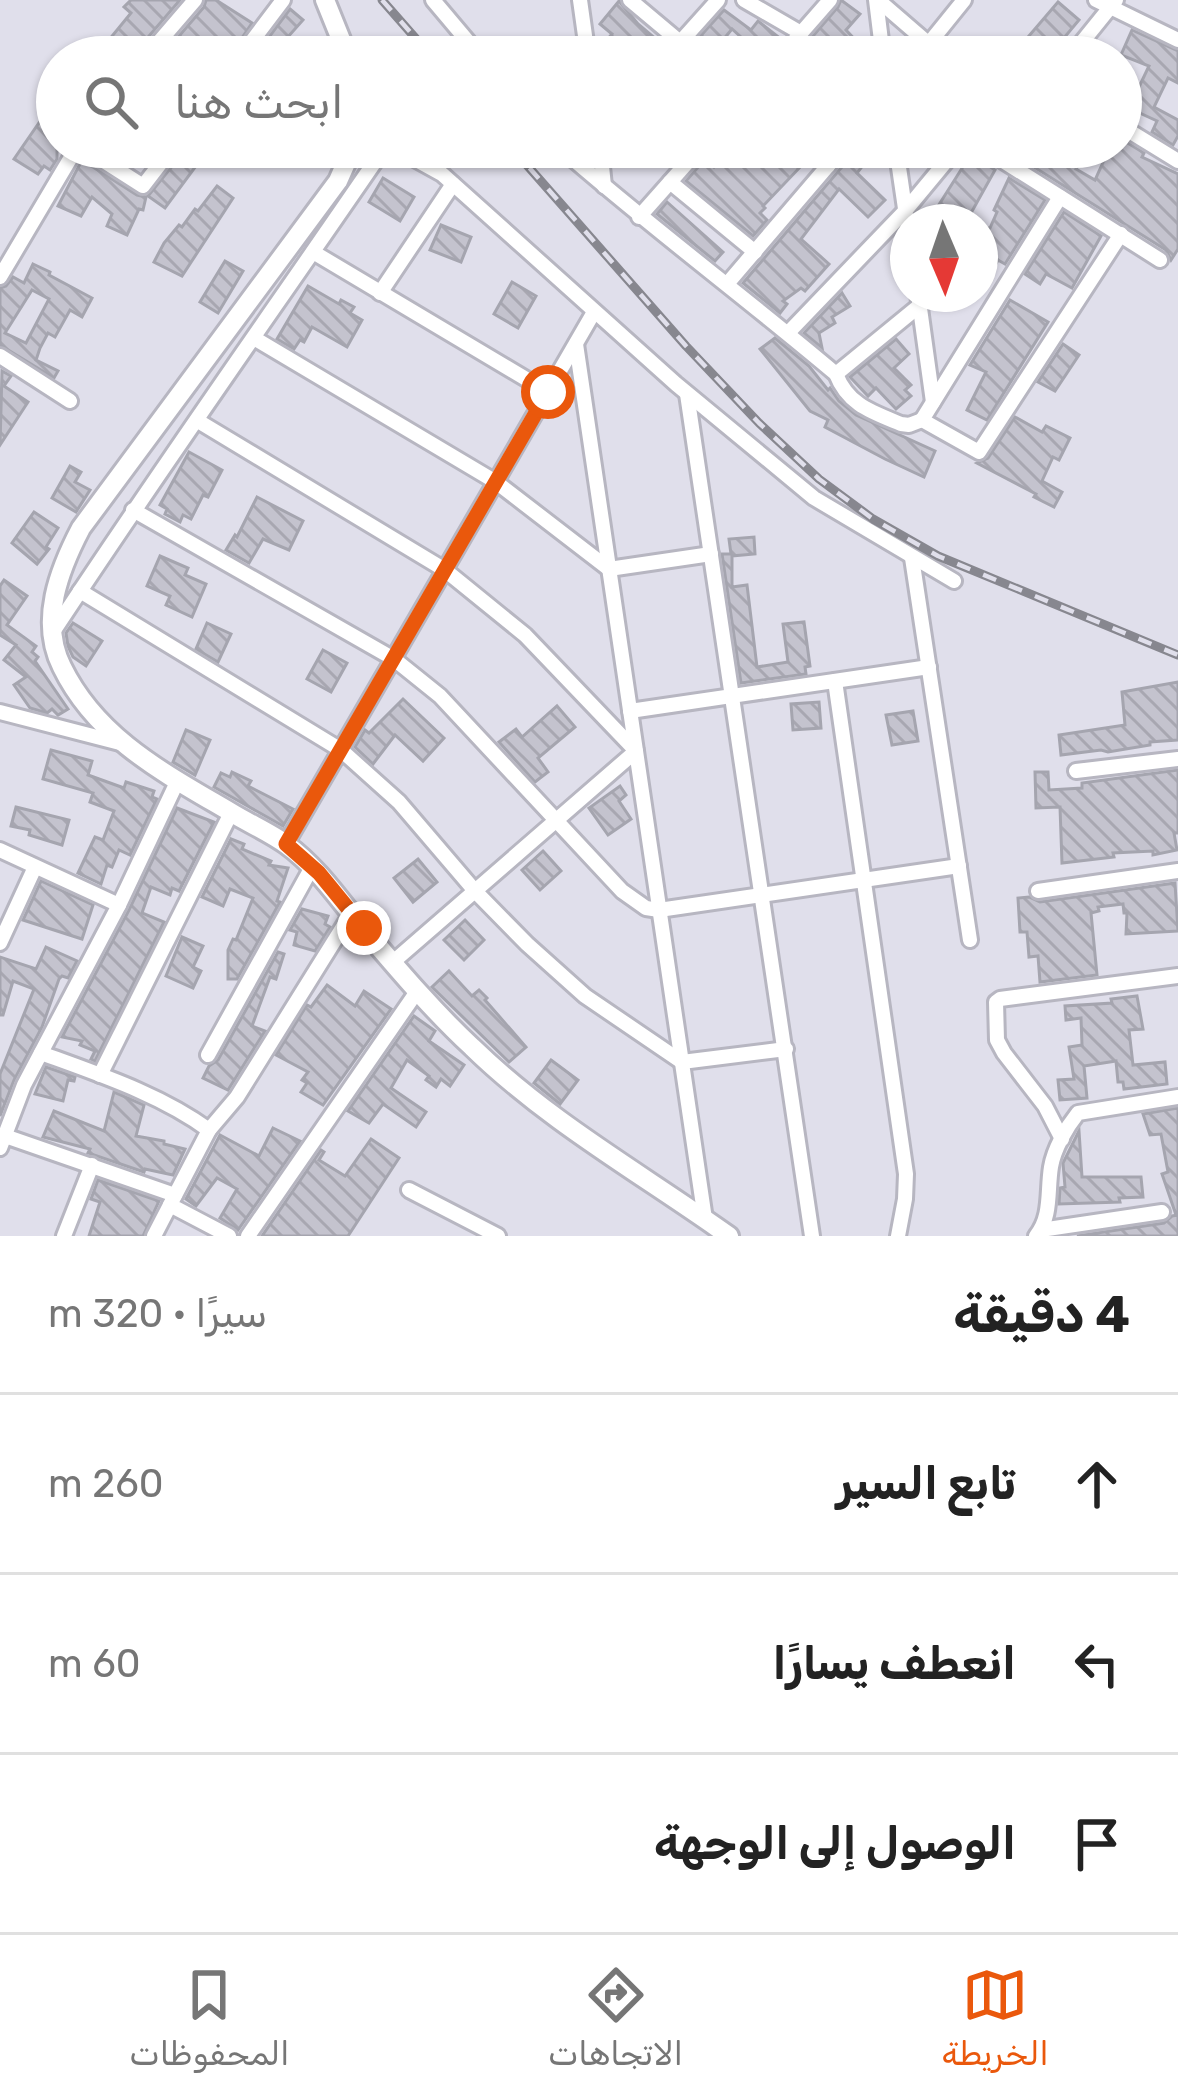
<!DOCTYPE html>
<html lang="ar">
<meta charset="utf-8">
<style>
:root{--surface:#fff;--page:#f2f2f2;--text:#222;--muted:#767676;--line:#e0e0e0;--accent:#ea580c}
body{margin:0;font-family:Rubik,Vazirmatn,sans-serif;background:var(--page);color:var(--text);direction:rtl}
.compass{position:absolute;left:890px;top:204px;width:108px;height:108px;border-radius:50%;background:var(--surface);box-shadow:0 3px 9px #0004;rotate:178deg}
.stop{position:absolute;width:36px;height:36px;margin:-27px;border:9px solid #ea580c;border-radius:50%;background:#fff}
.stop.end{background:#ea580c;border-color:#fff;box-shadow:0 3px 12px #0008}
.list{margin:0;padding:0;list-style:none}
h2{display:flex;justify-content:space-between;align-items:center;height:156px;margin:0;padding:0 48px;font-size:51px}
h2 small{font-size:39px;font-weight:400;color:var(--muted)}
.list li{display:grid;grid-template-columns:78px 1fr auto;gap:36px;align-items:center;box-sizing:border-box;height:180px;padding:0 48px;border-top:3px solid var(--line)}
.list b{display:block;font-size:45px;white-space:nowrap}
.list em{font-size:39px;font-style:normal;color:var(--muted)}
.icon{flex:none;width:66px;height:66px;fill:none;stroke:currentColor;stroke-width:2;stroke-linecap:round;stroke-linejoin:round}
.map{position:relative;flex:none;width:1178px;height:1236px;overflow:hidden;direction:ltr}
.search{position:absolute;background:var(--surface);box-shadow:0 3px 9px #0004;left:36px;right:36px;top:36px;height:132px;display:flex;align-items:center;gap:30px;box-sizing:border-box;padding:0 42px;border-radius:66px;color:var(--muted);font-size:45px}
.sheet{height:696px;background:var(--surface)}
nav{display:flex;justify-content:space-around;align-items:center;box-sizing:border-box;height:168px;border-top:3px solid var(--line);background:var(--surface);font-size:33px;color:var(--muted)}
nav a{display:grid;justify-items:center;gap:6px}
nav .on{color:var(--accent)}
.map>svg:first-child{display:block}
.building{fill:url(#building-back-hatch);stroke:#a5a5af;stroke-width:3;fill-rule:evenodd}
.lines{fill:none;stroke-linecap:round;stroke-linejoin:round}
.street-casing{stroke:#b7b6c1;stroke-width:20}
.secondary-casing{stroke:#b7b6c1;stroke-width:24}
.street{stroke:#fff;stroke-width:14}
.secondary{stroke:#fff;stroke-width:18}
.rail-casing{stroke:#87878f;stroke-width:9}
.rail{stroke:#e0dfeb;stroke-width:4.5;stroke-dasharray:14;stroke-linecap:butt}
.route{stroke:#ea580c;stroke-width:15}
</style>
<div class="map">
<svg width="1178" height="1236" viewBox="0 0 1178 1236">
<defs>
<pattern id="building-back-hatch" width="6" height="6" patternUnits="userSpaceOnUse" patternTransform="scale(3)"><rect width="6" height="6" fill="#c4c3ce"/><path d="M-1 5l2 2M0 0l6 6M5-1l2 2" fill="none" stroke="#a8a7b1"/></pattern>
</defs>
<rect width="100%" height="100%" fill="#e0dfeb"/>
<g class="building">
<path d="M131,0H180L137,50L135,57H95L131,13L124,7Z"/>
<path d="M206,0H216L252,23L229,57H161L204,7Z"/>
<path d="M841,0L860,14L846,30L860,45L847,57H842L830,44L822,57H795L838,7Z"/>
<path d="M619,1L638,24L663,45L656,57H603L599,53L598,50L612,34L600,24Z"/>
<path d="M1058,2L1079,20L1048,57H1037L1022,44Z"/>
<path d="M290,9L303,20L270,57H254Z"/>
<path d="M724,10L751,30L758,21L781,39L769,57H763L732,29L709,57L706,49L696,41Z"/>
<path d="M1132,30L1178,51V83L1168,78L1154,107L1178,120V136L1173,145L1152,132L1157,121L1129,108L1149,66L1121,55Z"/>
<path d="M57,90V159L50,170L44,166L38,174L14,159L45,114L39,109Z"/>
<path d="M1121,139L1144,153L1142,157L1178,174V249L1171,260L1166,250L1002,147H1090L1076,169L1095,180L1110,147H1121Z"/>
<path d="M184,147H210L165,208L148,196L182,154Z"/>
<path d="M740,147H784L804,163L763,206L765,208L760,213L767,220L753,236L686,181L706,158L714,167L728,150L734,155Z"/>
<path d="M855,147H877L857,173L885,200L868,217L839,189L801,239L829,264L805,291L801,288L783,301L787,304L780,313L743,283L853,154Z"/>
<path d="M971,154L995,170L966,222H928Z"/>
<path d="M82,160L137,195L146,197L143,210L139,209L127,235L107,226L112,214L92,197L81,216L58,206Z"/>
<path d="M383,178L414,197L400,221L369,202Z"/>
<path d="M1009,178L1045,200L1005,264L998,260L980,293V271L991,245L980,240L985,228H990L997,212L994,210Z"/>
<path d="M217,186L233,198L182,276L154,262L164,243L179,225L182,227L195,209L198,211Z"/>
<path d="M667,202L723,252L715,261L657,214Z"/>
<path d="M1064,212L1101,236L1072,288L1046,274L1040,284L1025,274Z"/>
<path d="M441,225L471,237L461,262L430,250Z"/>
<path d="M225,261L243,271L218,313L200,302Z"/>
<path d="M33,264L50,272L49,275L92,298L82,317L70,310L55,337L48,333L40,348L36,360L58,371L54,378L0,345V288L6,286L13,277L24,283ZM32,290L49,299L26,343L5,333Z"/>
<path d="M512,282L536,296L518,328L494,314Z"/>
<path d="M308,286L339,304L341,300L354,307L350,313L362,320L347,347L312,327L304,342L300,340L294,349L277,339Z"/>
<path d="M842,293L850,306L832,317L835,323L819,333L822,348L804,333Z"/>
<path d="M1010,300L1048,322L987,420L967,410L986,372L970,365Z"/>
<path d="M775,338L809,366L828,390L830,388L839,401L856,415L935,451L924,477L885,459L825,427L828,420L810,411L760,349Z"/>
<path d="M896,339L909,354L894,368L911,385L905,390L911,396L896,409L876,388L868,396L850,377Z"/>
<path d="M1063,344L1079,355L1055,391L1038,382Z"/>
<path d="M2,371L11,376L4,386L28,402L0,445Z"/>
<path d="M1015,417L1042,432L1046,426L1070,438L1059,460L1053,457L1042,481L1062,492L1054,507L1034,497L1036,494L977,463L988,458Z"/>
<path d="M189,452L222,470L208,497L203,495L191,519L183,515L180,522L165,514L167,509L160,505Z"/>
<path d="M70,466L81,472L75,482L90,490L76,512L52,498Z"/>
<path d="M257,497L303,521L289,550L263,539L249,563L226,550L235,535L237,537Z"/>
<path d="M34,512L58,528L46,547L49,549L37,564L12,543Z"/>
<path d="M754,537L755,554L732,556V587L747,585L757,667L788,662L783,624L804,622L810,666L805,667L806,674L741,683L722,554H731L729,539Z"/>
<path d="M160,556L188,568L185,575L206,584L192,617L166,605L170,596L147,586Z"/>
<path d="M4,580L27,596L7,625L36,646L32,652L38,657L35,661L68,709L58,715L52,709L47,713L30,708L14,685L26,677L4,660L16,645L0,635V586Z"/>
<path d="M73,623L102,641L86,666L73,657L68,646L66,633Z"/>
<path d="M207,623L231,634L218,662L196,649Z"/>
<path d="M323,650L347,663L331,692L307,679Z"/>
<path d="M1178,682V740L1150,742V745L1108,752L1101,750L1061,755L1059,735L1125,725L1122,692Z"/>
<path d="M403,699L444,738L423,761L395,735L373,764L355,747L365,730L369,733Z"/>
<path d="M819,702L821,728L793,730L791,704Z"/>
<path d="M557,706L575,727L538,758L548,772L535,782L499,742L516,729L522,737Z"/>
<path d="M913,711L918,741L892,745L886,715Z"/>
<path d="M186,730L210,740L195,775L173,762Z"/>
<path d="M51,750L92,761L88,775L124,788L126,782L154,791L152,797L157,799L130,855L119,850L112,867L107,865L101,884L78,873L95,837L103,840L114,811L90,802L93,793L43,779Z"/>
<path d="M1178,770V833H1174L1177,850L1153,855V851L1113,853L1114,857L1062,863L1060,807L1036,808L1035,772H1048L1049,790L1082,788V783Z"/>
<path d="M232,772L251,781L248,786L293,809L283,826L214,787L221,773L230,777Z"/>
<path d="M620,786L626,795L619,801L631,819L608,835L589,808Z"/>
<path d="M16,807L69,820L62,845L29,835L30,830L11,826Z"/>
<path d="M177,808L214,822L179,891L172,888L170,895L151,887L142,913L164,922L95,1061L91,1059L95,1051L80,1045L82,1041L62,1037L129,910Z"/>
<path d="M231,839L244,844L242,849L271,861L269,865L288,868L277,901L280,902L237,979H228V950L233,939L236,940L253,898L230,889L223,906L202,897Z"/>
<path d="M543,851L561,871L540,890L522,870Z"/>
<path d="M418,859L437,882L413,902L394,878Z"/>
<path d="M41,881L93,905L82,939L23,920Z"/>
<path d="M1175,883L1178,931L1126,934L1127,913H1124L1123,904L1098,907L1099,911L1091,913L1097,975L1040,982L1038,956L1029,957L1027,932H1020L1018,898L1029,897L1040,902Z"/>
<path d="M302,909L328,916L325,924L330,927L315,951L294,945L297,932L290,930Z"/>
<path d="M465,920L484,940L464,960L444,940Z"/>
<path d="M182,937L203,946L193,967L201,971L193,988L166,976Z"/>
<path d="M46,947L77,961L68,978L62,976L59,979L42,1027L14,1080L0,1116V1074L34,989L13,981L3,1015H0V957L36,969Z"/>
<path d="M278,952L284,954L276,979L270,977L252,1026L265,1031L228,1090L203,1078L209,1066L218,1060Z"/>
<path d="M449,971L472,996L479,990L487,998L485,1000L526,1047L509,1062L432,987Z"/>
<path d="M327,985L355,1006L364,991L391,1009L323,1105L301,1092L307,1083L302,1080L308,1072L276,1055L307,1005L311,1007Z"/>
<path d="M1137,996L1143,1029L1129,1030L1133,1065L1165,1062L1167,1084L1124,1089L1123,1082H1118L1116,1061L1084,1066L1087,1098L1060,1100L1058,1080L1074,1079L1069,1047L1082,1045L1081,1018L1066,1020L1065,1006L1112,1003L1111,999Z"/>
<path d="M414,1016L435,1031L429,1041L464,1065L450,1086L441,1079L436,1087L426,1080L429,1076L407,1060L391,1088L426,1112L416,1127L383,1104L369,1123L348,1111Z"/>
<path d="M551,1060L578,1080L560,1104L534,1083Z"/>
<path d="M46,1067L75,1077L74,1081L68,1080L63,1101L35,1094Z"/>
<path d="M114,1092L144,1105L136,1136L164,1141V1144L185,1149L173,1175L145,1169L144,1172L88,1153L90,1149L43,1137L54,1111L104,1131Z"/>
<path d="M1178,1108V1214L1176,1215L1162,1174L1168,1172L1161,1134L1150,1135L1143,1114Z"/>
<path d="M273,1128L300,1141L238,1230L220,1218L237,1189L217,1178L196,1206L186,1199L220,1135L259,1156Z"/>
<path d="M1079,1131L1082,1177H1141L1143,1197L1119,1198L1120,1202L1059,1204L1060,1188L1065,1187L1063,1163Z"/>
<path d="M371,1139L399,1158L348,1236H262L321,1150L324,1152L319,1160L345,1176Z"/>
<path d="M98,1180L159,1201L143,1236H89L100,1202L91,1199Z"/>
<path d="M1178,1215V1236H1077L1164,1223L1172,1216Z"/>
</g>
<g class="lines">
<g class="street-casing">
<g id="street">
<path d="M433,0L481,57"/>
<path d="M580,0L588,57"/>
<path d="M630,0L698,57"/>
<path d="M744,0L801,33"/>
<path d="M876,0L883,57"/>
<path d="M878,0L944,57"/>
<path d="M1096,0L1178,40"/>
<path d="M146,57L195,0"/>
<path d="M240,57L283,0"/>
<path d="M667,57L718,0"/>
<path d="M780,57L830,0"/>
<path d="M918,57L964,0"/>
<path d="M1070,57L1116,0"/>
<path d="M1121,126L1178,161"/>
<path d="M82,147L143,186L173,147"/>
<path d="M393,147L442,174L676,384L814,498L954,581"/>
<path d="M559,147C649,226 745,297 836,374C848,405 872,412 901,424L909,425L922,420"/>
<path d="M600,147L604,186"/>
<path d="M806,147L828,166"/>
<path d="M896,147L908,229"/>
<path d="M981,147L1160,260"/>
<path d="M670,182L755,252"/>
<path d="M1060,197L922,420L979,452L1121,234"/>
<path d="M639,217L701,147"/>
<path d="M313,252L548,392"/>
<path d="M0,277L77,147"/>
<path d="M727,284L844,147"/>
<path d="M380,293L453,184"/>
<path d="M918,294L933,402"/>
<path d="M788,333L905,211L958,147"/>
<path d="M254,338L496,482L609,569L711,554"/>
<path d="M576,344L705,1219"/>
<path d="M0,356L70,401"/>
<path d="M836,374L919,306"/>
<path d="M687,394L812,1236"/>
<path d="M198,421L445,570L525,635L636,751L393,962"/>
<path d="M133,510L394,659L440,696L622,891L646,908L659,910L959,866"/>
<path d="M912,558L970,940"/>
<path d="M80,591L341,750L399,802L475,891L527,944L585,996L682,1062L786,1049"/>
<path d="M53,632C160,469 274,309 385,147"/>
<path d="M835,681L906,1174L905,1199L898,1236"/>
<path d="M630,711L929,667"/>
<path d="M0,712L120,743"/>
<path d="M1076,771L1178,759"/>
<path d="M286,844L594,312"/>
<path d="M0,850L119,905"/>
<path d="M1038,891L1178,871"/>
<path d="M0,943L35,867"/>
<path d="M41,1053C98,1074 160,1094 209,1130"/>
<path d="M208,1055L312,867"/>
<path d="M100,1075L231,813"/>
<path d="M5,1136L175,1195"/>
<path d="M1062,1139L1045,1106L1004,1053L997,1040L996,1002L1000,999L1178,976"/>
<path d="M0,1148L24,1085L119,905L178,780"/>
<path d="M409,1190L498,1236"/>
<path d="M1041,1230L1162,1212"/>
<path d="M64,1236L92,1165"/>
<path d="M154,1236L170,1205"/>
<path d="M229,1236L170,1205L209,1130L237,1097L351,914"/>
<path d="M248,1236L418,990"/>
<path d="M1036,1236C1052,1216 1047,1192 1051,1167C1054,1149 1066,1128 1078,1113L1178,1097"/>
</g>
</g>
<g class="secondary-casing">
<g id="secondary">
<path d="M325,0L348,57"/>
<path d="M353,147L338,181L81,528C59,570 39,621 62,667C97,739 166,774 232,813C250,824 271,833 287,845C317,867 338,898 361,926C396,967 432,1010 472,1047C549,1122 642,1174 729,1236"/>
</g>
</g>
<use href="#street" class="street"/>
<use href="#secondary" class="secondary"/>
<g class="rail-casing">
<g id="rail">
<path d="M382,0L432,57"/>
<path d="M511,147L686,346L759,423L819,479L873,519L938,556L1178,655"/>
</g>
</g>
<use href="#rail" class="rail"/>
</g>
<g class="lines">
<path class="route" d="M364,928L319,873L286,844L548,392"/>
</g>
</svg>
<svg class="compass" viewBox="-18 -18 36 36"><path d="M0-13l5 13h-10z" fill="#e53935"/><path d="M0 13l5-13h-10z" fill="#767676"/></svg>
<div class="stop" style="left:548px;top:392px"></div>
<div class="stop end" style="left:364px;top:928px"></div>
<div class="search"><svg class="icon" aria-label="search" viewBox="0 0 24 24"><circle cx="10" cy="10" r="6"/><path d="M15 15l6 6"/></svg>ابحث هنا</div>
</div>
<section class="sheet">
<h2>4 دقيقة<small>سيرًا · 320 m</small></h2>
<ul class="list">
<li><svg class="icon" aria-label="ahead" viewBox="0 0 24 24"><path d="M12 20V5M6 11l6-6 6 6"/></svg><div><b>تابع السير</b></div><em>260 m</em></li>
<li><svg class="icon" aria-label="left" viewBox="0 0 24 24"><path d="M17 20v-9H6M10 6l-5 5 5 5"/></svg><div><b>انعطف يسارًا</b></div><em>60 m</em></li>
<li><svg class="icon" aria-label="arrive" viewBox="0 0 24 24"><path d="M6 21V4h12l-3 4 3 4H6"/></svg><div><b>الوصول إلى الوجهة</b></div></li>
</ul>
</section>
<nav>
<a class="on"><svg class="icon" aria-label="map" viewBox="0 0 24 24"><path d="M3 6l6-2 6 2 6-2v14l-6 2-6-2-6 2zM9 4v14M15 6v14"/></svg>الخريطة</a>
<a><svg class="icon" aria-label="directions" viewBox="0 0 24 24"><path d="M12 3l9 9-9 9-9-9zM9 14v-3h6M13 9l2 2-2 2"/></svg>الاتجاهات</a>
<a><svg class="icon" aria-label="saved" viewBox="0 0 24 24"><path d="M7 4h10v16l-5-4-5 4z"/></svg>المحفوظات</a>
</nav>
